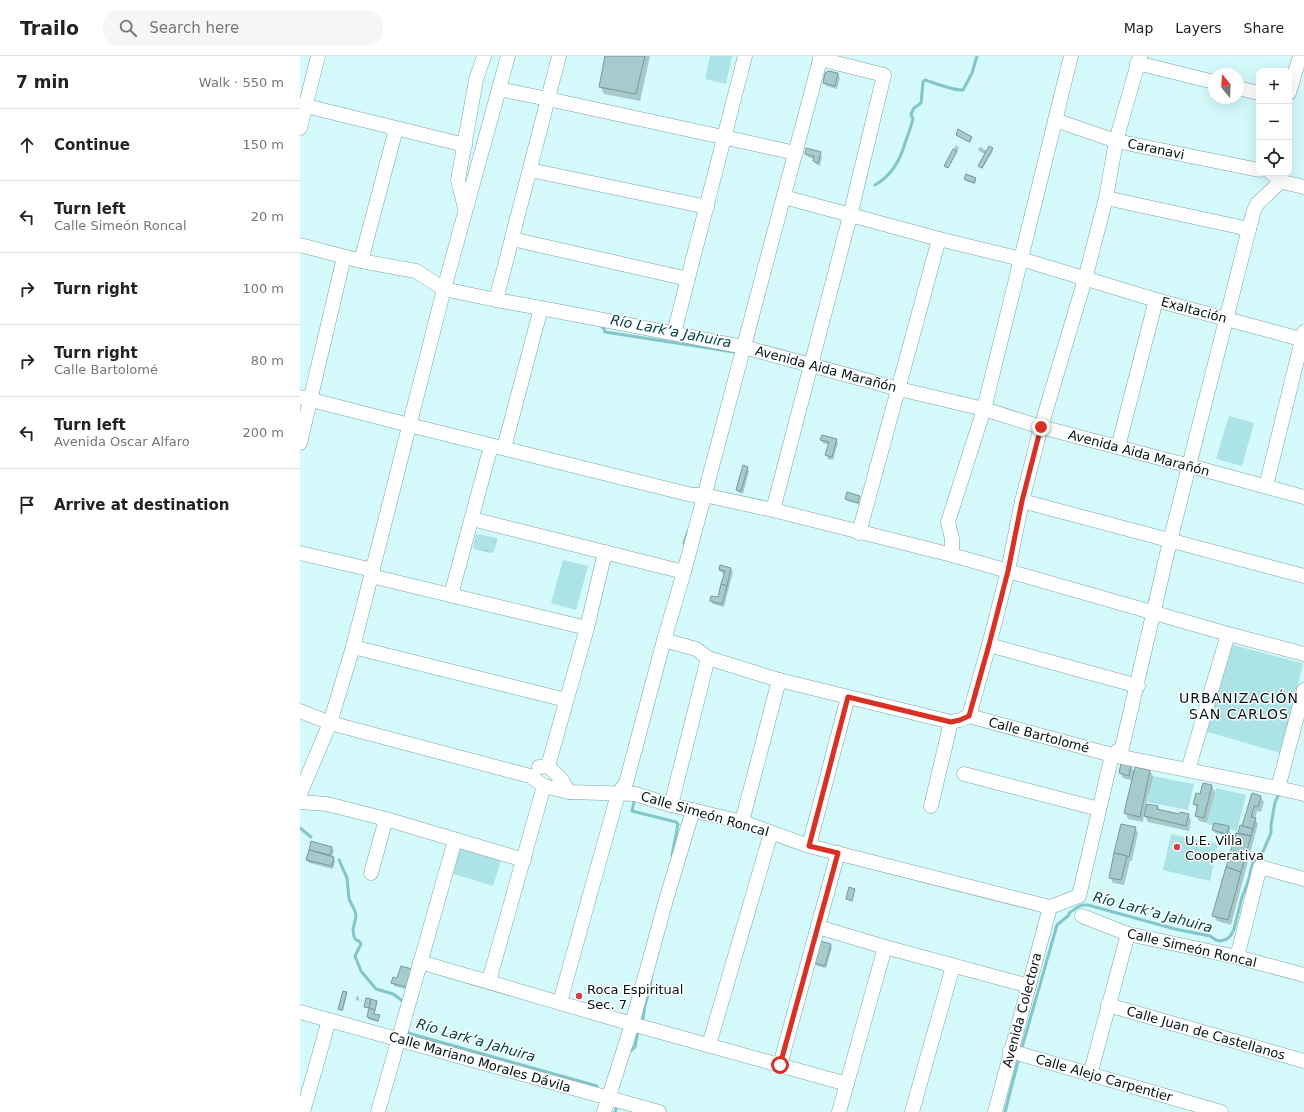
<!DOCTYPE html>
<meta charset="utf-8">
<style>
:root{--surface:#fff;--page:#f6f6f6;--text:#222;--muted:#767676;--line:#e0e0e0}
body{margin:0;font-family:"DejaVu Sans",sans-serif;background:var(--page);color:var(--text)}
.controls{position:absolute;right:12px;top:12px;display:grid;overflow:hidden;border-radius:8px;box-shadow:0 4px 16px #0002}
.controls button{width:36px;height:36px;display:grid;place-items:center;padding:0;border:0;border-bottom:1px solid var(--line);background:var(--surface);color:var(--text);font:20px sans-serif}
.compass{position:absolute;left:908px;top:12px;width:36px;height:36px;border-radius:50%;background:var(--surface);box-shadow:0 4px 16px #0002;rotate:342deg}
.stop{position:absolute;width:12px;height:12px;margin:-9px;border:3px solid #d93025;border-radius:50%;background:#fff}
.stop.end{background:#d93025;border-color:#fff;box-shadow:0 1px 4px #0008}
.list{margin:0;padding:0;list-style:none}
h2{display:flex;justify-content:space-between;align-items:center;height:52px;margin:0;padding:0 16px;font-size:17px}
h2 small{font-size:13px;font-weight:400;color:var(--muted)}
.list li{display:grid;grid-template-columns:26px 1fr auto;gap:12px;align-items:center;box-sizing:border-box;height:72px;padding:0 16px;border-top:1px solid var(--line)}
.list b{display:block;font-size:15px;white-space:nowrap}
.list p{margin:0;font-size:13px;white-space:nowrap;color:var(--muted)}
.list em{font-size:13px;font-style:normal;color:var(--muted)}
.icon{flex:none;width:22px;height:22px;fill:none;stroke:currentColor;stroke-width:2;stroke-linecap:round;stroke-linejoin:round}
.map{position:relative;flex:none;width:1004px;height:1056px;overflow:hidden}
header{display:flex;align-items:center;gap:24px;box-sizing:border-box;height:56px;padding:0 20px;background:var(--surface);border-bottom:1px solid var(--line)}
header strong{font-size:19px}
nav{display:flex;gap:22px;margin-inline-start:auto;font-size:14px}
.search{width:280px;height:36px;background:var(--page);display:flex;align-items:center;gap:10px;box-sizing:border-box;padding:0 14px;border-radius:16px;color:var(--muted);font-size:15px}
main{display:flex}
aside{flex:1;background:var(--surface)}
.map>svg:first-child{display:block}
.grass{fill:url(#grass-tufts)}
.park{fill:#abe3e6}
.shadow{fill:#0003}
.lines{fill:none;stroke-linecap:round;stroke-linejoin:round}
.stream{stroke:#83c5c9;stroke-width:3}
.building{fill:#a6cbcd;stroke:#76999b}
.minor-casing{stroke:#7ea1a3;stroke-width:15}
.minor{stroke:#fff;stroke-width:14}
.route{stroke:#d93025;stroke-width:5}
.poi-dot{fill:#d2414d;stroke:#fff;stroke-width:1.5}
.labels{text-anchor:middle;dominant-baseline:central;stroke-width:3;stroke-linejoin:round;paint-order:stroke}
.street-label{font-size:13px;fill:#041112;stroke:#fff}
.poi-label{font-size:13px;fill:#041112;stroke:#fff;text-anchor:start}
.water-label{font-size:14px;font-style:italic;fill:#024346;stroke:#fff}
.neighbourhood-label{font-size:14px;letter-spacing:1px;fill:#041112;stroke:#fff}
</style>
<header>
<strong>Trailo</strong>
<div class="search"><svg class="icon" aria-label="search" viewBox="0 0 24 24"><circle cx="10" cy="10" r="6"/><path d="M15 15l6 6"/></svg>Search here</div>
<nav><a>Map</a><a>Layers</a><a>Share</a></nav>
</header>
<main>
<aside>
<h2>7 min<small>Walk · 550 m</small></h2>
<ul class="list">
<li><svg class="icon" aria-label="ahead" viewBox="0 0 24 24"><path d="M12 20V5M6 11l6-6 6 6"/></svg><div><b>Continue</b></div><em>150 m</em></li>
<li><svg class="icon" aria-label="left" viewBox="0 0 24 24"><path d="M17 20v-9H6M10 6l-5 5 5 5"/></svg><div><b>Turn left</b><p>Calle Simeón Roncal</p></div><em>20 m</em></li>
<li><svg class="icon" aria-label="right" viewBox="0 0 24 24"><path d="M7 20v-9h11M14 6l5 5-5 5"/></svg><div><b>Turn right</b></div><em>100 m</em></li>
<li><svg class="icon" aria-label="right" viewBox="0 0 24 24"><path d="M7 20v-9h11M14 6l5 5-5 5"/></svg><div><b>Turn right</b><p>Calle Bartolomé</p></div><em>80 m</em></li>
<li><svg class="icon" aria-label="left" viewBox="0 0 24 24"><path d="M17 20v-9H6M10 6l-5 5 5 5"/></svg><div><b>Turn left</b><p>Avenida Oscar Alfaro</p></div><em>200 m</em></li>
<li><svg class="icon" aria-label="arrive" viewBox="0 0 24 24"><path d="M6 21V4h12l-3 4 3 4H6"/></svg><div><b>Arrive at destination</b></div></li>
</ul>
</aside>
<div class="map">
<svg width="1004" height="1056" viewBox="0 0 1004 1056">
<defs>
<pattern id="grass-tufts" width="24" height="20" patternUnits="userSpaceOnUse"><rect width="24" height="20" fill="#abe3e6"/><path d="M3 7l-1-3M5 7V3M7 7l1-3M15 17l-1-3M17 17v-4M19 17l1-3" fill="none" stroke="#92c2c4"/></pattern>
</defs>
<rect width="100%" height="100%" fill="#d4fafc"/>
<path class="grass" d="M176,478H178L196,482L197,484L194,496L191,497L174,493L173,491Z"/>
<g class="park">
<path d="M410,0H432L426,28L405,23Z"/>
<path d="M929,360L954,367L942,410L916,403Z"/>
<path d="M263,504L288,510L276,554L251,547Z"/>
<path d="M933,589L1002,607L1003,609L980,697L905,675L929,591Z"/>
<path d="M852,720L894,728L888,754L847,746Z"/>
<path d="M916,732L946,739L937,775L907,768Z"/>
<path d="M871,778L918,788L910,825L863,814Z"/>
<path d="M159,792L201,805L193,830L151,817Z"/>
</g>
<g class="shadow">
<path d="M306,0H350L340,45L304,38L300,30Z"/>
<path d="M529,16L538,18L540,22L537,33L526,30L524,27Z"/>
<path d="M657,79L671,81L672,83L670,87Z"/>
<path d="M656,89L659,92L648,112L646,111L645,110Z"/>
<path d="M680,91L687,95L692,93L693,95L682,113L679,110L685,98L679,95L678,93Z"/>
<path d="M520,97L522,101L520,110L516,108L514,105V103L508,101L506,98Z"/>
<path d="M667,120L676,123V124L675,128L666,125L665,123Z"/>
<path d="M521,384H536L538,387L533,404L528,403L526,399L529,389L523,387Z"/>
<path d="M447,412L449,415L443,438L439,437L437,434Z"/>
<path d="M559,441V448L547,445L546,443Z"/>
<path d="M431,513L433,516L424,551L413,548L411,545L419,542L425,518L422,517L420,514Z"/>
<path d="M822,708L831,710L834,716L850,715L853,720L846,748L858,751L860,755L880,760L888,759L891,764L889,775L848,766L844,758L843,766L828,763L825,757L833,725L823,722L820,717Z"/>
<path d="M912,730L915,736L907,767L899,765L896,759L898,754L894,748L901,739Z"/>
<path d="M953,738L961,741L964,746L961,756L957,755L955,763L958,768L931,869L917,865L914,860L941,770L943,771Z"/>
<path d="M929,771L930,774L929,781L915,777L913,774Z"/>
<path d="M835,772L838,777L832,805H830L824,829L813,827L810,821Z"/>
<path d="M12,786L32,792L34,795L32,801L35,805L33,813L9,807L7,804Z"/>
<path d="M530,888L532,892L526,912L517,910L515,907Z"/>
<path d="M101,911L109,934L94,930L93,927L98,923Z"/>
<path d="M47,937V938L43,955L40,954L39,953Z"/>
<path d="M56,940L59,941V945L56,944Z"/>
<path d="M77,946V947L74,959L79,960L78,966L68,963V961L70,953L65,950Z"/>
</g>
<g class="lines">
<g class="stream">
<path d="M575,129C591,120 600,105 605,87C608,79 611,71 613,63L611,58L614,52L621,47L623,26L625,24C635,27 654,35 663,34L672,17L677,0"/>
<path d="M299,268L304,273L305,276L434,296L435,297"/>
<path d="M386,490L384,487L388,475"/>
<path d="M335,741L332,755L376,766L378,768L372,799"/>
<path d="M0,772L11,781"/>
<path d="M39,804L47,822L49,843L55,855L56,860L53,874L54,881L56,884L59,885L61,888L55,900L61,915L76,933L93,938L100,943L105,948"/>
<path d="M341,968C344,961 344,956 345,949C348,939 351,931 351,921"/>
<path d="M105,973L108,977L297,1030"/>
<path d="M721,995L757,869L769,859V857C776,853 779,848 788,849L875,873L910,880L916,884L920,885L927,883L931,879L934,873L942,841L948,826L953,806L961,800L971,777V769L975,746L980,736"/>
<path d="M329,996L335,991L338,975"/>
<path d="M315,1056L316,1053"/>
<path d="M705,1056L719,1002"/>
</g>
</g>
<g class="building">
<path d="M305,0H345L336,38L299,31Z"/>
<path d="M528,15L538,17L535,30L523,27L525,17Z"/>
<path d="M658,73L672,81L669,86L656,79Z"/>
<path d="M689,90L693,92L682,112L678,110Z"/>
<path d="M506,92L521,96L518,107L513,105L514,100L505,98Z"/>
<path d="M653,93L657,95L648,112L644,110Z"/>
<path d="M666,118L676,122L674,127L664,123Z"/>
<path d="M522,379L537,383L532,401L525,399L529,386L520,384Z"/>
<path d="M443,409L448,411L441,435L436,434Z"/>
<path d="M547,436L560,440L558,447L545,443Z"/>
<path d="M420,509L431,512L427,530L421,528L425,515L419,514Z"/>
<path d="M421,528L427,530L422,548L410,545L411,540L418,541Z"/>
<path d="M821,707L831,709L829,720L819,717Z"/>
<path d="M835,711L850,714L840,761L824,757Z"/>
<path d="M903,727L912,729L904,762L895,760L898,749L893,748L896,737L900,738Z"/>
<path d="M952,737L961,740L958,751L954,750L951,761L956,762L953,773L942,770Z"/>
<path d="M847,748L858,750L857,753L879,758L880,756L889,758L886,770L844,760Z"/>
<path d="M914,767L929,770L927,778L912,774Z"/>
<path d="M821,768L836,771L829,801L814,797Z"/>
<path d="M940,769L953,773L951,780L938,777Z"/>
<path d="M936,777L951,780L941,816L926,811Z"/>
<path d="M11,785L32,791L30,799L9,794Z"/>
<path d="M9,794L34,801L32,810L6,804Z"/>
<path d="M814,797L827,800L821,824L809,822Z"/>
<path d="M926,811L941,816L928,864L912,860Z"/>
<path d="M549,831L555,833L552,845L546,843Z"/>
<path d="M520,885L531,888L525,910L514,907Z"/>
<path d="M101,910L112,913L107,931L91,927L93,921L97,922Z"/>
<path d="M43,935L47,936L42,954L38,953Z"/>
<path d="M66,942L71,943L69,952L64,951Z"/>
<path d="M71,943L77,945L75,954L69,952Z"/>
<path d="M69,952L75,954L74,958L80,959L78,965L67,961Z"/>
</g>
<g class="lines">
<g class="minor-casing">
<g id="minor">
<path d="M837,7L914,26"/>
<path d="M938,32L959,37"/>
<path d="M199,33L248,43L496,97"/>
<path d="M989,37L1000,0"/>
<path d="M6,50L165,89"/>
<path d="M755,64L816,85L959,114"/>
<path d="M0,72L18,0"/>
<path d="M230,114L407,151"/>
<path d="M978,125L1004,131"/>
<path d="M484,141L639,183L721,203L856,244L1004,284"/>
<path d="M806,142L949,173"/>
<path d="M165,152L158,124L176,24L184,0"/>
<path d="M212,183L388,223"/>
<path d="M0,189L61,205L116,215L144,233L196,244L241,252L444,291L599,333L684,353L741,371L890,410L1004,441"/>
<path d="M61,205L96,73"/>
<path d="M196,244L259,0"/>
<path d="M374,277L445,0"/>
<path d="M0,341L109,369L392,439H404L473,454L652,499L928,578L1004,598"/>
<path d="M0,387L44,201"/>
<path d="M818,391L856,244"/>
<path d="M204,392L241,252"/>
<path d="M966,430L1004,276"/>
<path d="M722,445L1004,520"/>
<path d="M473,454L550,160L584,19L520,3"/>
<path d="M172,463L384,516"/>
<path d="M559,477L639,183"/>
<path d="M0,497L73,514"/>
<path d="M652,499V483L648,466L684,353L771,0"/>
<path d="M71,520L287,572"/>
<path d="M151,539L191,390"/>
<path d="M364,584L396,593L408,602L479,624L651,666L660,664L669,660L812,699L978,732L1004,738"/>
<path d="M689,589L838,630"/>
<path d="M53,591L266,644"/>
<path d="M0,655L30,667L230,720L244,730L269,736L335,738L371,749L442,766L509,790L750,851L779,840L812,699L822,692L870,485L949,173L954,154L958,147L977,129C978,123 977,119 971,117"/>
<path d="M669,660L689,589L708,515L722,445L741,371L785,223L806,142L816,85L840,0"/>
<path d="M248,710L287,572L305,496"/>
<path d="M239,711L248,710L261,723L269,736"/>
<path d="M888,714L928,578"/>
<path d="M664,718L799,753"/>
<path d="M978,732L1004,634"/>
<path d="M0,738L30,667L53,591L144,233L208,0"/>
<path d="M0,746L27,748L86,763L224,804"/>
<path d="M371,749L408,602"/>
<path d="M631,750L651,666"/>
<path d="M442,766L479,624"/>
<path d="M509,790L548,641"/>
<path d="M71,817L86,763"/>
<path d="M782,860L828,878L937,901L1004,919"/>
<path d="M518,871L585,891L729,930"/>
<path d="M937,901L960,811L1004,823"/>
<path d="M120,906L332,968L547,1028"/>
<path d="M189,925L244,730"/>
<path d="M260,946L318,738L326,727L364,584L384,516L521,0"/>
<path d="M808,949L1004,1005"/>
<path d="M0,956L359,1056"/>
<path d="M409,989L471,777"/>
<path d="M710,995L921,1056"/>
<path d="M480,1009L538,797"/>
<path d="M790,1019L828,878"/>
<path d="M3,1056L29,964"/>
<path d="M78,1056L155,784"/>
<path d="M304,1056L332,968L366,844L393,754"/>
<path d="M539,1056L585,891"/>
<path d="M612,1056L653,910"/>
<path d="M695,1056L750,851"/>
</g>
</g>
<use href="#minor" class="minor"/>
</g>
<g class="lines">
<path class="route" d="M480,1009L538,797L509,790L548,641L651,666L660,664L669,660L689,589L708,515L722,445L741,371"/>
</g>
<g class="poi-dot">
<circle cx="877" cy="791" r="4"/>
<circle cx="279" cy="940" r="4"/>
</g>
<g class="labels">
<g class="street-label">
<text transform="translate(856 93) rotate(12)">Caranavi</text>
<text transform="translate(894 254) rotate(15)">Exaltación</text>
<text transform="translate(526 313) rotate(15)">Avenida Aida Marañón</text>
<text transform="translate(839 397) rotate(15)">Avenida Aida Marañón</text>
<text transform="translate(739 679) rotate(15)">Calle Bartolomé</text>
<text transform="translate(405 758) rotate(16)">Calle Simeón Roncal</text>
<text transform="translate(892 892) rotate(13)">Calle Simeón Roncal</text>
<text transform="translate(722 954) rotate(-75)">Avenida Colectora</text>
<text transform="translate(906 977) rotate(16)">Calle Juan de Castellanos</text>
<text transform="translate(180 1006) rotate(16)">Calle Mariano Morales Dávila</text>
<text transform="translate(804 1022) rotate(16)">Calle Alejo Carpentier</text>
</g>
<g class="poi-label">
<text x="885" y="784">U.E. Villa<tspan x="885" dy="15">Cooperativa</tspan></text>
<text x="287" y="933">Roca Espiritual<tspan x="287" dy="15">Sec. 7</tspan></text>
</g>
<g class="water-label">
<text transform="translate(371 275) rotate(11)">Río Lark’a Jahuira</text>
<text transform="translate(853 856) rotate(15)">Río Lark’a Jahuira</text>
<text transform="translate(176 984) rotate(16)">Río Lark’a Jahuira</text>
</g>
<g class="neighbourhood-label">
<text x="939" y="642">URBANIZACIÓN<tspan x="939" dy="16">SAN CARLOS</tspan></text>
</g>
</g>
</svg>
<div class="controls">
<button>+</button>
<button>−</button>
<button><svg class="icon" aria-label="locate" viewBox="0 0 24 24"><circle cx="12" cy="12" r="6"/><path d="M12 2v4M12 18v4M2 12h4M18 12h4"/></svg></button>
</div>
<svg class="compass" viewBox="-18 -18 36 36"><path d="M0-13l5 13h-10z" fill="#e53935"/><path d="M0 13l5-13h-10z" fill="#767676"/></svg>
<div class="stop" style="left:480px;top:1009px"></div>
<div class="stop end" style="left:741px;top:371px"></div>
</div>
</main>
